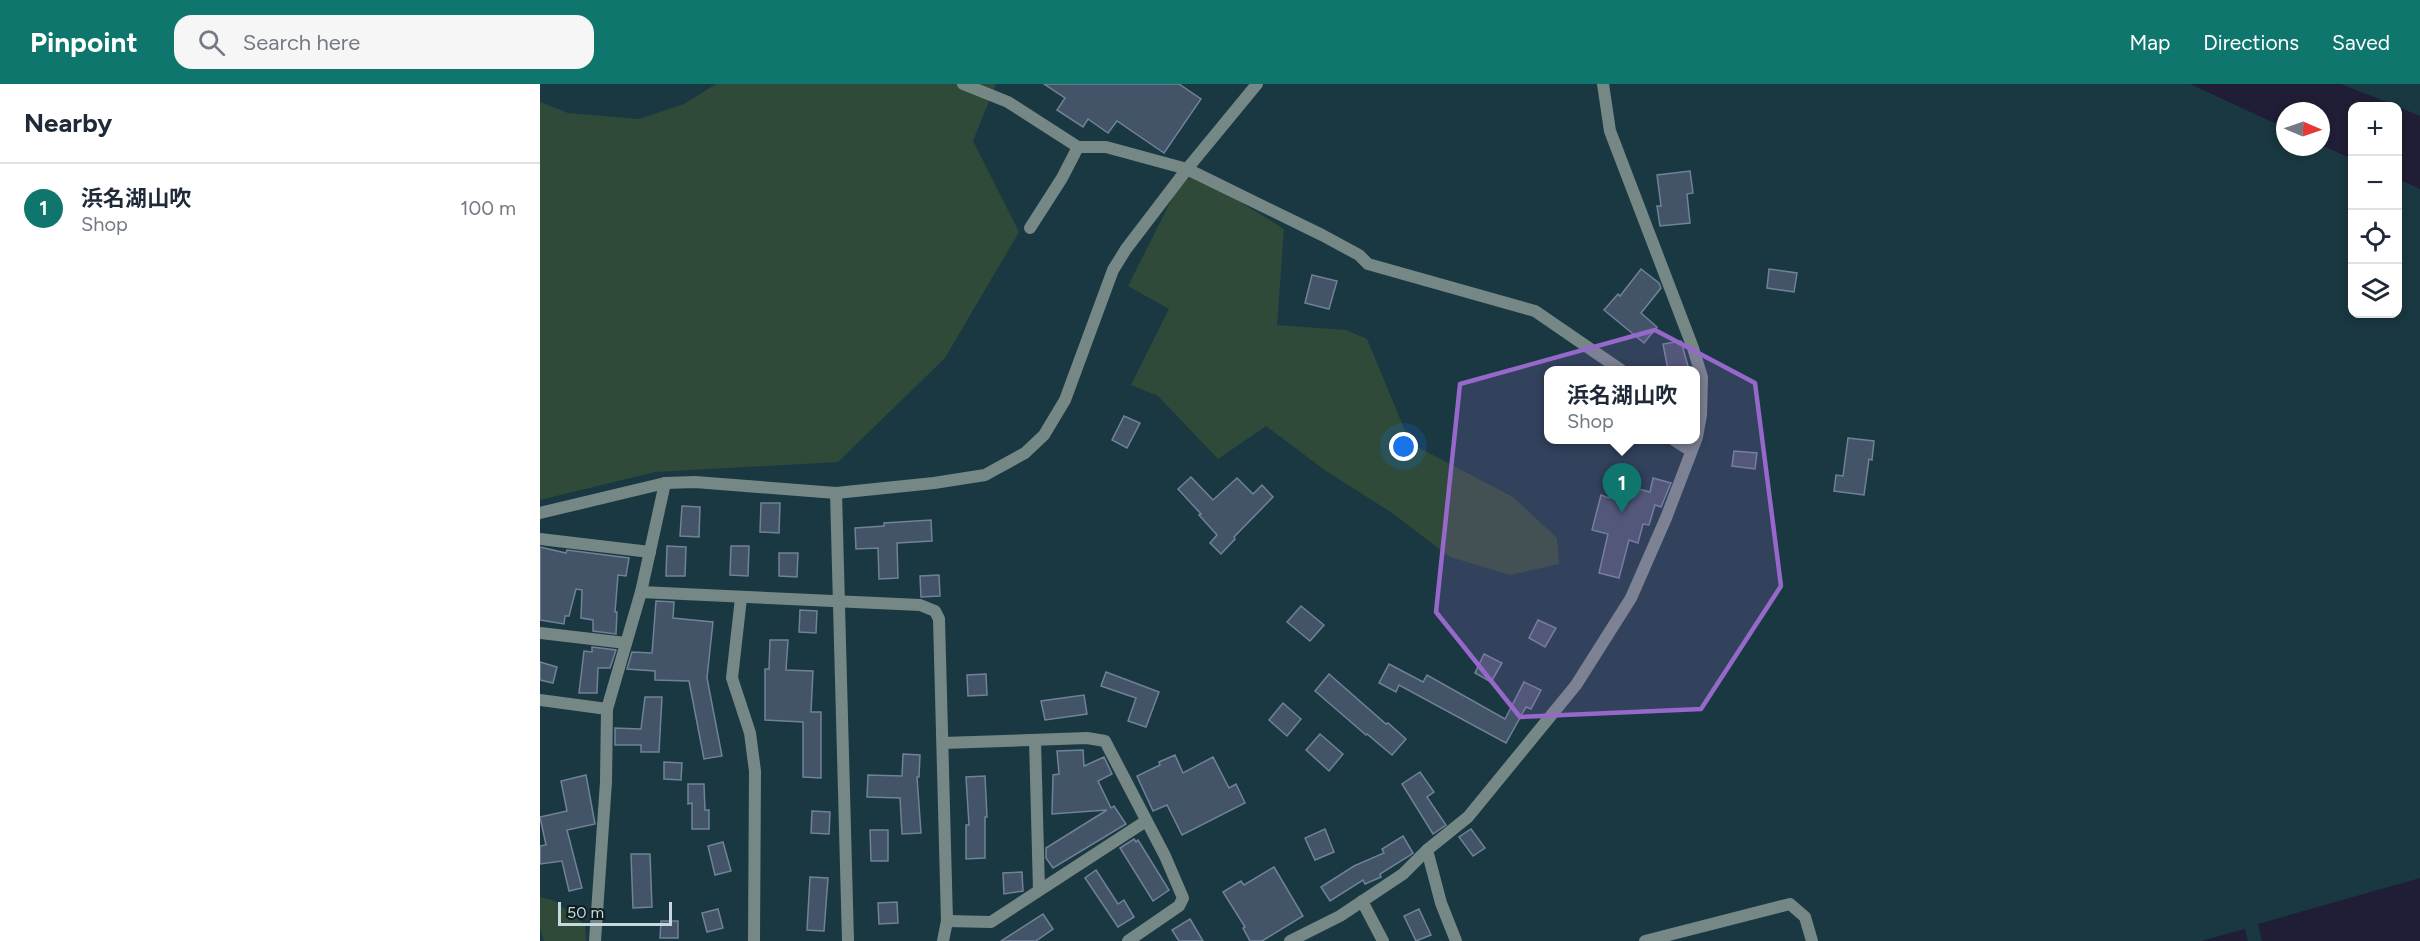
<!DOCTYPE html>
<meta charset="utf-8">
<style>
:root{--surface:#fff;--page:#f6f6f7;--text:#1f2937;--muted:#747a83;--line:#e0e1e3;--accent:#0f766e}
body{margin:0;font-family:Figtree,"Noto Sans JP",sans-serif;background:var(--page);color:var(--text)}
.controls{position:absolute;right:18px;top:18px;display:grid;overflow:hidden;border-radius:12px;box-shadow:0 3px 9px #0003}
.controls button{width:54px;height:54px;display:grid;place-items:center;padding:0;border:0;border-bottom:2px solid var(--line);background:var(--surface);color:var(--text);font:30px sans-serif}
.compass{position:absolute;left:1736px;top:18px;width:54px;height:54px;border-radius:50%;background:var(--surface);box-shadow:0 3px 9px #0003;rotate:92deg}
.scale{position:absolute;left:18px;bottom:15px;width:114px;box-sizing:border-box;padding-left:6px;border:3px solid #c8d8de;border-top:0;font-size:16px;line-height:21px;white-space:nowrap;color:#c8d8de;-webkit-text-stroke:4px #101d21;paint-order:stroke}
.you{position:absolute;left:864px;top:363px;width:21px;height:21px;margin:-15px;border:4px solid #fff;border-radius:50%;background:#1a73e8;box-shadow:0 0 0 9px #1a73e833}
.badge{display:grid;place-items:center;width:39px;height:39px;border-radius:50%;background:var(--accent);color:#fff;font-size:20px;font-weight:700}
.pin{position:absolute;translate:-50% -50px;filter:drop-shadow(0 2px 3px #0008)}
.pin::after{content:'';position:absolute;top:32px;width:21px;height:18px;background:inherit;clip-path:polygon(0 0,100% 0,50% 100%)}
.popup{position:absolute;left:1004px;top:282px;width:156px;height:78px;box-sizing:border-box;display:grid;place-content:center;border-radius:12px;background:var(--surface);filter:drop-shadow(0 2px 4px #0005);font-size:20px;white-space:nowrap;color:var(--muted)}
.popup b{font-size:22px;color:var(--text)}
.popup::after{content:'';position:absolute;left:50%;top:100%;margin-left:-12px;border:12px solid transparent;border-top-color:var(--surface)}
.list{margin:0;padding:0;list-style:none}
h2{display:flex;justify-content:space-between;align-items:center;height:78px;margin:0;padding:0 24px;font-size:26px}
h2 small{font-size:20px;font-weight:400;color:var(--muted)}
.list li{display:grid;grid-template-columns:39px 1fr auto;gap:18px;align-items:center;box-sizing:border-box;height:90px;padding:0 24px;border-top:2px solid var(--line)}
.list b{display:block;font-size:22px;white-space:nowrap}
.list p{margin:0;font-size:20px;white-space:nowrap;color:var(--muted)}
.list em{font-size:20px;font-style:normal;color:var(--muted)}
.icon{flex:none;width:33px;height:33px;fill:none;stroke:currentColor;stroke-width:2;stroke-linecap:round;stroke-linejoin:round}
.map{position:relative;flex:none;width:1880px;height:857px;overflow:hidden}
header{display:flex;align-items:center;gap:36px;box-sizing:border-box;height:84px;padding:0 30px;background:var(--accent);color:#fff}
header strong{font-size:28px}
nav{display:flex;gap:33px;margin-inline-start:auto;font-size:21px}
.search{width:420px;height:54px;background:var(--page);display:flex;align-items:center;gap:15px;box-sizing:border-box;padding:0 21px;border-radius:18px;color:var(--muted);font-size:22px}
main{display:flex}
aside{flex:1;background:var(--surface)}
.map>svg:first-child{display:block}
.green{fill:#2f4a38}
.water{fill:#1f1e36}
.building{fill:#435468;stroke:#708298;stroke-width:1.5}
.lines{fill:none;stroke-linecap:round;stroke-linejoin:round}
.minor{stroke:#768886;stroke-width:12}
.tertiary{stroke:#768886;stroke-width:12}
.marked{fill:#9668ca;fill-opacity:0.2;stroke:#9668ca;stroke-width:4.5;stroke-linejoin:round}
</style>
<header>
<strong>Pinpoint</strong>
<div class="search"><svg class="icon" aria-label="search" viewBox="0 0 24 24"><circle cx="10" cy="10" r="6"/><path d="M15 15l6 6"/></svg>Search here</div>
<nav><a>Map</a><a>Directions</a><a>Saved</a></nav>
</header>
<main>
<aside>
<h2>Nearby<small></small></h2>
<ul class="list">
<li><span class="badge">1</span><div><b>浜名湖山吹</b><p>Shop</p></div><em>100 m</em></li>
</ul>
</aside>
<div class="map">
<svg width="1880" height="857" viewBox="0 0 1880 857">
<rect width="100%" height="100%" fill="#1a3841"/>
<g class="green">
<path d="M176,0H456L433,57L479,148L405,274L298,378L115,388L0,416V18L28,29L99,35L144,20Z"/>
<path d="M647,85L744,145L737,241L806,246L827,255L870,359L973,413L1017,454L1019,480L970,491L910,473L852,429L786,387L726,342L678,375L618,312L591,301L629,225L588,202Z"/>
<path d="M0,813L15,817L45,841L46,857H4L0,844Z"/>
</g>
<g class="water">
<path d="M1650,0H1801L1857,22H1812V75L1781,61V27H1745V44Z"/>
<path d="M1858,23L1880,32V105L1858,95Z"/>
<path d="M1880,794V857H1722L1718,840Z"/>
<path d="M1705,845L1708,857H1661Z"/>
</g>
<g class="building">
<path d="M504,0H639L661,15L624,69L577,37L568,49L548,35L543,43L517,26L525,14Z"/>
<path d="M1150,87L1153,109L1147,110L1150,139L1120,142L1117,122H1121L1117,91Z"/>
<path d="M1101,185L1119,199L1121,204L1101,229L1117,243L1104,259L1064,226L1078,210L1080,212Z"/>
<path d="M1229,185L1257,189L1254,208L1227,204Z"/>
<path d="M772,191L797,197L789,225L765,219Z"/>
<path d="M1141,257L1149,286H1128L1123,260Z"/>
<path d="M584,332L600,339L587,364L572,356Z"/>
<path d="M1308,354L1334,357L1332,376L1329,375L1324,411L1294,407L1296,391L1303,392Z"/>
<path d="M1194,367L1217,369L1215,385L1192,382Z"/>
<path d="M651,393L673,416L697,394L713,410L722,401L733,413L694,453L695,455L681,470L670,459L677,451L659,431L661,430L638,405Z"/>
<path d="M1113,394L1131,399L1121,423L1115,421L1109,441L1103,440L1098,459L1089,456L1079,494L1059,489L1068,450L1052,446L1061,411L1069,414L1073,398L1110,408Z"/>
<path d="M221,419H240L239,449L220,448Z"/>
<path d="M142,422L160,423L159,453L140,452Z"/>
<path d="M391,436L392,457L357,459L358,494L339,495L338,464L316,465L315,444L344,442V439Z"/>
<path d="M127,462L146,463L145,492H126Z"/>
<path d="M191,462H209L208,492L190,491Z"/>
<path d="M0,463L26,469L27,466L89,474L86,492L78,491L75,528H77L76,550L53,547V536L41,534L42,506L36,505L29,532H25L24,540L0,536Z"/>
<path d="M239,469H258L257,493L239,492Z"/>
<path d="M399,491L400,512L381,513L380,492Z"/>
<path d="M116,517L134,518L133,534L173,538L167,594L182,672L164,675L149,597L115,596V587L87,585L92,568L112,569Z"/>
<path d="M761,522L784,541L770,557L747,538Z"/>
<path d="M260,526L277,527L276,549L259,548Z"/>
<path d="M998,536L1016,544L1005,563L989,554Z"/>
<path d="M230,556H248L246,586L273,587L271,628H281V694L263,693V638L225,636V585H229Z"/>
<path d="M52,563L76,566L70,584H58L57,609H39L44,567L52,568Z"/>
<path d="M944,570L962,579L951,598L935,589Z"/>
<path d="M0,578L17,583L13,599L0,596Z"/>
<path d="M849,580L883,598L887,591L965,635L984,598L1001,606L991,625L986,623L966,659L859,601L856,608L839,599Z"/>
<path d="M566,588L619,608L606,643L588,637L596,614L561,602Z"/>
<path d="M446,590L447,611L428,612L427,591Z"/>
<path d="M789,590L846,640L848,639L866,655L852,671L827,650L826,651L775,607Z"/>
<path d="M544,611L547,630L505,636L501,617Z"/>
<path d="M105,613H122L119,668H101V661H75V644L101,645Z"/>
<path d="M743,619L761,635L747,652L729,636Z"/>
<path d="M780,650L803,670L789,687L766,666Z"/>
<path d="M543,666L544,682L564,673L572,690L558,697L571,724L574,722L586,740L513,784L506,774V764L567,726L512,730L513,691L519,690L517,667Z"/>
<path d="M363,670L380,671L379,693H377L381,749L362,750L360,714L327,713L328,691L362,692Z"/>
<path d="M635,671L643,689L673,673L689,704L696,700L705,719L642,751L627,721L613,727L597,692L620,681L619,678Z"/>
<path d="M124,678L142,679L141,696L124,695Z"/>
<path d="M880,688L894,708L887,713L906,741L893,750L862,700Z"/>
<path d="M46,691L55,740L27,746L42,804L29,807L22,777L0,780V762L6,761L0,733L27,727L21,697Z"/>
<path d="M445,692L447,733H445V774L426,775V741H429L426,693Z"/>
<path d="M148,700H164L165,726H169V745H152V719L148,720Z"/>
<path d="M272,727L290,728L289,750L271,749Z"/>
<path d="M785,745L794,768L775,776L765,754Z"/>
<path d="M931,745L945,764L933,772L919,753Z"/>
<path d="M330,746H348V777H331Z"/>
<path d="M863,752L873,769L869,772L840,790L841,793L825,800L823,796L790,817L781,803L814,782L844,769L842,765Z"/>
<path d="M594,755L596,758L598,756L629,806L613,817L580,764Z"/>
<path d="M183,758L191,787L175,791L168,762Z"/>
<path d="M91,770H110L112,823L93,824Z"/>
<path d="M734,783L763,832L722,857H710L703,844L705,843L683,808L701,797L704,801Z"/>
<path d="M556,786L578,820L584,816L594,833L578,843L545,794Z"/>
<path d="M482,788L483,807L464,810L463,789Z"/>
<path d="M270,793L288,794L284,847L267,846Z"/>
<path d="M357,818L358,839L339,840L338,819Z"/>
<path d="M178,825L183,844L167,848L162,829Z"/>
<path d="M879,825L891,851L876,857L864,832Z"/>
<path d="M503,830L513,845L496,857H461Z"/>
<path d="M650,835L663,857H639L632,846Z"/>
<path d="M121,837H138V854H120Z"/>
</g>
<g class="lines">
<g class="minor">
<path d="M423,0L468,18L538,63H566L647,85L782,151L819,171L828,180L995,227L1081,286"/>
<path d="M490,144L522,94L538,63"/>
<path d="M1134,356L1151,367"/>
<path d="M296,409L308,857"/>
<path d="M0,455L110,468"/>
<path d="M101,508L380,521L395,527L399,535L407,837L403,857"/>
<path d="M201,514L192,594L210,649L215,687L214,857"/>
<path d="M0,549L86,559"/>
<path d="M0,616L67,625"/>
<path d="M495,656L499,806"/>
<path d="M403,659L547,654L565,657L625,772L643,814L639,822L588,857"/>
<path d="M887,766L901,819L916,857"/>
<path d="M822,817L843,857"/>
<path d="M407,837L451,838L606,737"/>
<path d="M55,857L66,698L67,625L101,508L125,399"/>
<path d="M750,857L800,832L863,790L887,766L928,733L1036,601L1091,514L1126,434L1157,353L1161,331L1162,293L1153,264L1070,47L1063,0"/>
<path d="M1105,857L1250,820L1265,833L1272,857"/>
</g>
<path class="tertiary" d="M0,429L125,399L155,398L296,409L394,399L445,391L485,369L504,351L525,316L573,186L586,165L647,85L717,0"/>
</g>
<path class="marked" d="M1115,246L1215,299L1241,502L1161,625L980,633L896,528L920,300Z"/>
</svg>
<div class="controls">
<button>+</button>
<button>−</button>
<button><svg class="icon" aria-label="locate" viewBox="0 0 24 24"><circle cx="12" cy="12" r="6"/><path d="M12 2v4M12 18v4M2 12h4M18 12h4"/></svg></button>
<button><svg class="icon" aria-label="layers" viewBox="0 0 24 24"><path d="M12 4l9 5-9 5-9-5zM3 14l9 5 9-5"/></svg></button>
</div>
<svg class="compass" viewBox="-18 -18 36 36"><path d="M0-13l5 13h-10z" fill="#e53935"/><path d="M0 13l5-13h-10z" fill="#747a83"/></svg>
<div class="scale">50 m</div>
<div class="you"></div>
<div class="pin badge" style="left:1082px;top:429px">1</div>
<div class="popup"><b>浜名湖山吹</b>Shop</div>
</div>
</main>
